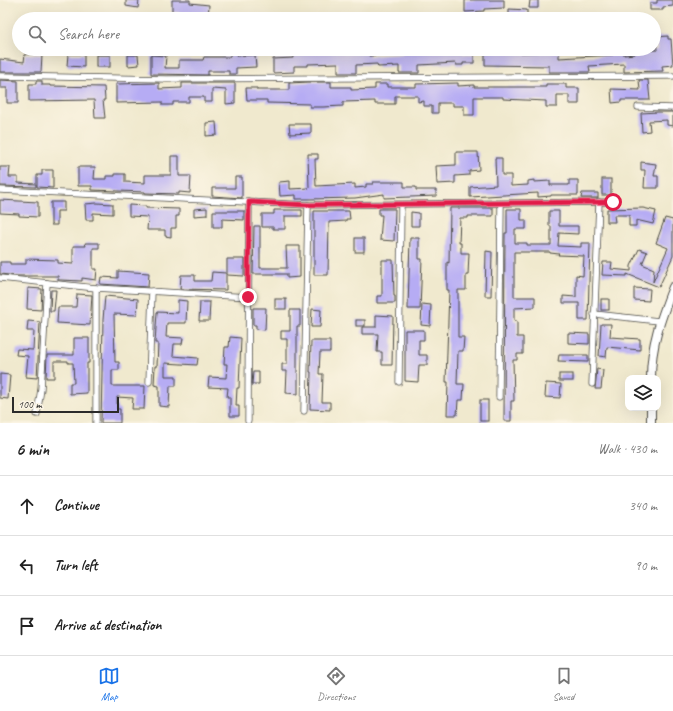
<!DOCTYPE html>
<meta charset="utf-8">
<style>
:root{--surface:#fff;--page:#f2f2f2;--text:#222;--muted:#767676;--line:#e0e0e0;--accent:#1a73e8}
body{margin:0;font-family:Caveat,sans-serif;background:var(--page);color:var(--text)}
.controls{position:absolute;right:12px;bottom:12px;display:grid;overflow:hidden;border-radius:8px;box-shadow:0 4px 16px #0002}
.controls button{width:36px;height:36px;display:grid;place-items:center;padding:0;border:0;border-bottom:1px solid var(--line);background:var(--surface);color:var(--text);font:20px sans-serif}
.scale{position:absolute;left:12px;bottom:10px;width:107px;box-sizing:border-box;padding-left:4px;border:2px solid #2b2b2b;border-top:0;font-size:11px;line-height:14px;white-space:nowrap;color:#2b2b2b;-webkit-text-stroke:3px #fcf5e5;paint-order:stroke}
.stop{position:absolute;width:12px;height:12px;margin:-9px;border:3px solid #e11d48;border-radius:50%;background:#fff}
.stop.end{background:#e11d48;border-color:#fff;box-shadow:0 1px 4px #0008}
.list{margin:0;padding:0;list-style:none}
h2{display:flex;justify-content:space-between;align-items:center;height:52px;margin:0;padding:0 16px;font-size:17px}
h2 small{font-size:13px;font-weight:400;color:var(--muted)}
.list li{display:grid;grid-template-columns:26px 1fr auto;gap:12px;align-items:center;box-sizing:border-box;height:60px;padding:0 16px;border-top:1px solid var(--line)}
.list b{display:block;font-size:15px;white-space:nowrap}
.list em{font-size:13px;font-style:normal;color:var(--muted)}
.icon{flex:none;width:22px;height:22px;fill:none;stroke:currentColor;stroke-width:2;stroke-linecap:round;stroke-linejoin:round}
.map{position:relative;flex:none;width:673px;height:423px;overflow:hidden}
.search{position:absolute;background:var(--surface);box-shadow:0 4px 16px #0002;left:12px;right:12px;top:12px;height:44px;display:flex;align-items:center;gap:10px;box-sizing:border-box;padding:0 14px;border-radius:22px;color:var(--muted);font-size:15px}
.sheet{height:232px;background:var(--surface)}
nav{display:flex;justify-content:space-around;align-items:center;box-sizing:border-box;height:56px;border-top:1px solid var(--line);background:var(--surface);font-size:11px;color:var(--muted)}
nav a{display:grid;justify-items:center;gap:2px}
nav .on{color:var(--accent)}
.map>svg:first-child{display:block}
.building{fill:#b6acf4}
.lines{fill:none;stroke-linecap:round;stroke-linejoin:round}
.minor-casing{stroke:#494843;stroke-width:7}
.secondary-casing{stroke:#494843;stroke-width:10}
.minor{stroke:#fff;stroke-width:5.5}
.secondary{stroke:#fff;stroke-width:8}
.route{stroke:#e11d48;stroke-width:5}
</style>
<div class="map">
<svg width="673" height="423" viewBox="0 0 673 423">
<rect width="100%" height="100%" fill="#fcf5e5"/>
<filter id="ink" filterUnits="userSpaceOnUse"><feTurbulence type="fractalNoise" baseFrequency=".025" numOctaves="2"/><feDisplacementMap in="SourceGraphic" scale="8" xChannelSelector="R" yChannelSelector="G"/><feConvolveMatrix kernelMatrix="1 2 1 2 8 2 1 2 1" color-interpolation-filters="sRGB"/></filter>
<filter id="wash" filterUnits="userSpaceOnUse"><feTurbulence type="fractalNoise" baseFrequency=".012" numOctaves="4" result="noise"/><feDisplacementMap in="SourceGraphic" scale="16" xChannelSelector="R" yChannelSelector="G"/><feGaussianBlur stdDeviation="0.9" result="paint"/><feColorMatrix in="noise" values="0 0 0 0 0 0 0 0 0 0 0 0 0 0 0 0 0 1.4 0 .05"/><feComposite in="paint" operator="in"/></filter>
<g filter="url(#wash)">
<rect width="100%" height="100%" fill="#f0e9ce"/>
<g id="blocks">
<g class="building">
<path d="M126,0H139L138,8L126,6Z"/>
<path d="M172,0H190V3L209,5L208,19H191V13L172,12Z"/>
<path d="M465,0H504V8L484,9V11L465,12Z"/>
<path d="M530,0H538V8H529Z"/>
<path d="M657,0H673V6L663,7V10H650V3H657Z"/>
<path d="M509,9L527,10V19L509,17Z"/>
<path d="M668,36V39H671L673,65L662,66L663,71L624,72V64L589,66L590,72H549V66L485,65V51H521V53L559,52V58L613,55V52H624V55L635,54V49H641V51L657,50L656,37Z"/>
<path d="M293,49H302L303,53L318,52V51L338,49H369V56L403,54V49H416L417,50L439,49V50L463,49V54H474V63H463V65H456V63L419,65V73H399V66L378,67L377,64L356,65V73H338V63L308,64V66H294V72L273,73V59L293,58Z"/>
<path d="M230,52H237V56L255,55L256,67L236,68V74H229V71H208V75L151,74V55L166,56L165,68H179V60H203L204,57H230Z"/>
<path d="M25,54L42,55L41,72H0V59L24,62Z"/>
<path d="M68,54H84V67L67,66Z"/>
<rect x="96" y="55" width="14" height="12"/>
<path d="M128,55H138L139,65L128,66Z"/>
<path d="M0,80L18,81V103H7V88H0Z"/>
<path d="M639,80H648L650,100H621V102L612,103L611,89L640,90Z"/>
<path d="M36,81H42V85H50V86L104,87L105,100H103L105,118H95L94,100L29,101V84H36Z"/>
<path d="M309,82H331V87H351V90L375,89V84H387V87H416V84L458,83V86L474,85V87H546V84H566V88H579V104H569V95H557V107H546V101L503,99V97H474V115H464V106H453V103H438V113H432V106H424V101L418,102V96H395V104H375V101L343,102V106L323,107H310V104L267,103V100H247L246,88H257V90H289V83Z"/>
<path d="M159,83V89L182,88V83H235V103L226,104V90L212,89V102H204V97H189V102H173V105H162V102L116,103V84Z"/>
<path d="M658,112H673V126L667,125V120L649,121L650,131L642,132L641,113Z"/>
<path d="M216,122L217,135L206,136V123Z"/>
<path d="M289,124H311V133L290,134Z"/>
<path d="M456,152H478L479,170L469,171V175L455,176V183L437,184L436,166L456,165Z"/>
<path d="M308,154H318V159H315L316,186L355,184V188L366,187V184H373V182H404V187H416V190H436V196L384,198V194L355,198L310,199H296V195L280,196L279,182L290,181V189L309,188Z"/>
<path d="M171,156H179V176H191L190,193L179,192V194L145,193V192L92,190V186H78V167H95L94,179H106V176H115V174H125V182L145,183V175H171Z"/>
<path d="M495,158H502V175H511V186L528,185V181L534,180V182L550,181V185H569V180H578V195H551V196L538,197V193L470,197V187L496,185Z"/>
<path d="M641,162L656,164L654,176H658V188H644L645,170H641Z"/>
<path d="M0,167H10L9,177H18V183L36,184V187L0,186Z"/>
<path d="M42,170H53V188L37,187V175H42Z"/>
<path d="M235,177H242V198L212,196V188H235Z"/>
<rect x="602" y="179" width="9" height="16"/>
<path d="M582,193H598V198H581Z"/>
<path d="M0,200L38,202V217L19,216V214L0,213Z"/>
<path d="M51,202H64V211H57V225H51Z"/>
<path d="M97,203L113,204V214L93,213V220H86L85,204Z"/>
<path d="M129,205L146,206V208L179,209V216H176V228H171V237L165,236V230H147L148,217L129,216Z"/>
<path d="M207,208V215L194,216V209Z"/>
<path d="M450,208H493V216H468V218H460L459,243H461V253H469L468,275H466V290H458V337H464L463,351H458L457,384H464L463,400H458L457,415H447L448,382H446L449,290H447V262L449,263Z"/>
<path d="M643,208L656,211L653,224L636,220V226H629V215H614L615,222H607V209Z"/>
<path d="M379,209H395L394,241L380,240L382,215H379Z"/>
<path d="M507,209H521V220H526V229H515V243H527V245H551V226H549V211H559V226H578V234L559,233L558,246L581,247V243H590L588,320H579V303H563V296L576,297V275L583,276L584,256L558,255L559,254L550,253V252H514V297H535V307L514,308V321H517V337H523V354H517V360H513L514,401H511V421H504L505,233H507Z"/>
<path d="M274,210H302V216H285V229H273V227H262V214H274Z"/>
<path d="M213,211H244V220L222,219V227H213Z"/>
<path d="M314,211H349L350,219H346V221L329,222L328,275H314Z"/>
<path d="M411,212L419,213V226H411Z"/>
<path d="M665,218L673,220V256L659,287L627,274V276L602,275L603,262H612L611,269L631,271V266L639,249L647,252L642,264L654,269L653,282L668,248L656,243Z"/>
<path d="M254,226H260V268H287L286,246H300V277L287,278V274H253Z"/>
<rect x="355" y="238" width="9" height="14"/>
<path d="M410,238H419V259H422L420,309H408Z"/>
<path d="M85,243H99V248H93V269H97L96,280L82,278V281L61,280H58V276H18L0,274V262H10V264H26V259L58,260V263L73,264V246H86Z"/>
<path d="M486,251L492,252L491,296H485Z"/>
<path d="M227,259H244V276L227,275Z"/>
<path d="M382,260H393L394,296H395V303H377V296H382Z"/>
<path d="M118,271L149,273L148,287L100,284L101,277L118,278Z"/>
<path d="M212,272L226,273V290L180,289L181,275H195V281H211Z"/>
<path d="M28,288L42,289L41,310L27,309Z"/>
<path d="M634,288L650,289L649,301L634,300Z"/>
<path d="M51,290H56L54,311H50Z"/>
<path d="M77,294L92,295L90,325L57,323L58,307H76Z"/>
<path d="M105,296L138,299L137,315L114,314L115,362H119V370H112V386H145L144,409H132L133,398L117,397V409H120V423H101L103,320Z"/>
<rect x="275" y="299" width="11" height="10"/>
<rect x="601" y="299" width="8" height="11"/>
<path d="M178,300L187,301L186,323H167L166,337L183,338L182,344H174L173,356L198,358L197,365L165,363V376H176V386H170L169,407L159,406V386L154,385L155,366H157L158,343H155L157,312L178,313Z"/>
<path d="M200,302H210L209,321H199Z"/>
<path d="M422,304L431,305L430,326L421,325Z"/>
<path d="M253,308H266L265,330L256,329V325H253Z"/>
<path d="M312,309L321,310L320,327H311Z"/>
<path d="M290,310H300V326H297V373H298V394L286,393L287,371H282V364H287V339H281V331H290Z"/>
<path d="M376,315L393,316L392,365H382V352H377L378,334H362V327H376Z"/>
<rect x="356" y="320" width="9" height="6"/>
<path d="M28,321L40,322L37,378L26,377L28,356L16,355L17,349L33,350L34,331H27Z"/>
<path d="M601,324H611L610,337L640,339V350L607,347L606,357L599,356Z"/>
<path d="M405,330H424V340H419V355H427V365H419L418,382L405,381Z"/>
<path d="M568,333L589,334V344L568,343Z"/>
<path d="M230,337L241,338L239,388H237L236,406H239V416H230V397H227L228,388L208,387L209,377L226,378L227,364H224L225,347H229Z"/>
<path d="M74,338H89V363H87V393L70,394V383H74L73,363H68V361H54V378H46L47,355H74Z"/>
<path d="M311,341H330V352H320L319,374H323L322,402H330V410L310,409L311,372H310Z"/>
<path d="M559,355H588V362L558,361Z"/>
<path d="M597,369L603,370L601,389H595Z"/>
<path d="M253,372H259V384H252Z"/>
<path d="M0,374L10,375L8,399L0,398Z"/>
<rect x="559" y="374" width="14" height="7"/>
<path d="M546,383L561,384L560,398L545,397Z"/>
<rect x="480" y="400" width="8" height="21"/>
</g>
</g>
</g>
<g filter="url(#ink)">
<use href="#blocks" fill-opacity="0" stroke="#494843" stroke-width="1"/>
<g class="lines">
<g class="minor-casing">
<g id="minor">
<path d="M0,76L167,79L673,76"/>
<path d="M638,107L673,108"/>
<path d="M0,190L308,205L613,202"/>
<path d="M0,278L96,288L249,297"/>
<path d="M96,288V423"/>
<path d="M594,314L659,321"/>
<path d="M149,382L152,291"/>
<path d="M399,382L401,205"/>
<path d="M592,384L599,202"/>
<path d="M499,397L501,204"/>
<path d="M304,411L308,205"/>
<path d="M37,414L41,389L47,283"/>
<path d="M248,421L249,202"/>
</g>
</g>
<g class="secondary-casing">
<g id="secondary">
<path d="M651,378C651,344 661,318 673,287"/>
<path d="M651,408V423"/>
</g>
</g>
<use href="#minor" class="minor"/>
<use href="#secondary" class="secondary"/>
</g>
</g>
<g class="lines" filter="url(#ink)">
<path class="route" d="M248,297L249,202L308,205L613,202"/>
</g>
</svg>
<div class="controls">
<button><svg class="icon" aria-label="layers" viewBox="0 0 24 24"><path d="M12 4l9 5-9 5-9-5zM3 14l9 5 9-5"/></svg></button>
</div>
<div class="scale">100 m</div>
<div class="stop" style="left:613px;top:202px"></div>
<div class="stop end" style="left:248px;top:297px"></div>
<div class="search"><svg class="icon" aria-label="search" viewBox="0 0 24 24"><circle cx="10" cy="10" r="6"/><path d="M15 15l6 6"/></svg>Search here</div>
</div>
<section class="sheet">
<h2>6 min<small>Walk · 430 m</small></h2>
<ul class="list">
<li><svg class="icon" aria-label="ahead" viewBox="0 0 24 24"><path d="M12 20V5M6 11l6-6 6 6"/></svg><div><b>Continue</b></div><em>340 m</em></li>
<li><svg class="icon" aria-label="left" viewBox="0 0 24 24"><path d="M17 20v-9H6M10 6l-5 5 5 5"/></svg><div><b>Turn left</b></div><em>90 m</em></li>
<li><svg class="icon" aria-label="arrive" viewBox="0 0 24 24"><path d="M6 21V4h12l-3 4 3 4H6"/></svg><div><b>Arrive at destination</b></div></li>
</ul>
</section>
<nav>
<a class="on"><svg class="icon" aria-label="map" viewBox="0 0 24 24"><path d="M3 6l6-2 6 2 6-2v14l-6 2-6-2-6 2zM9 4v14M15 6v14"/></svg>Map</a>
<a><svg class="icon" aria-label="directions" viewBox="0 0 24 24"><path d="M12 3l9 9-9 9-9-9zM9 14v-3h6M13 9l2 2-2 2"/></svg>Directions</a>
<a><svg class="icon" aria-label="saved" viewBox="0 0 24 24"><path d="M7 4h10v16l-5-4-5 4z"/></svg>Saved</a>
</nav>
